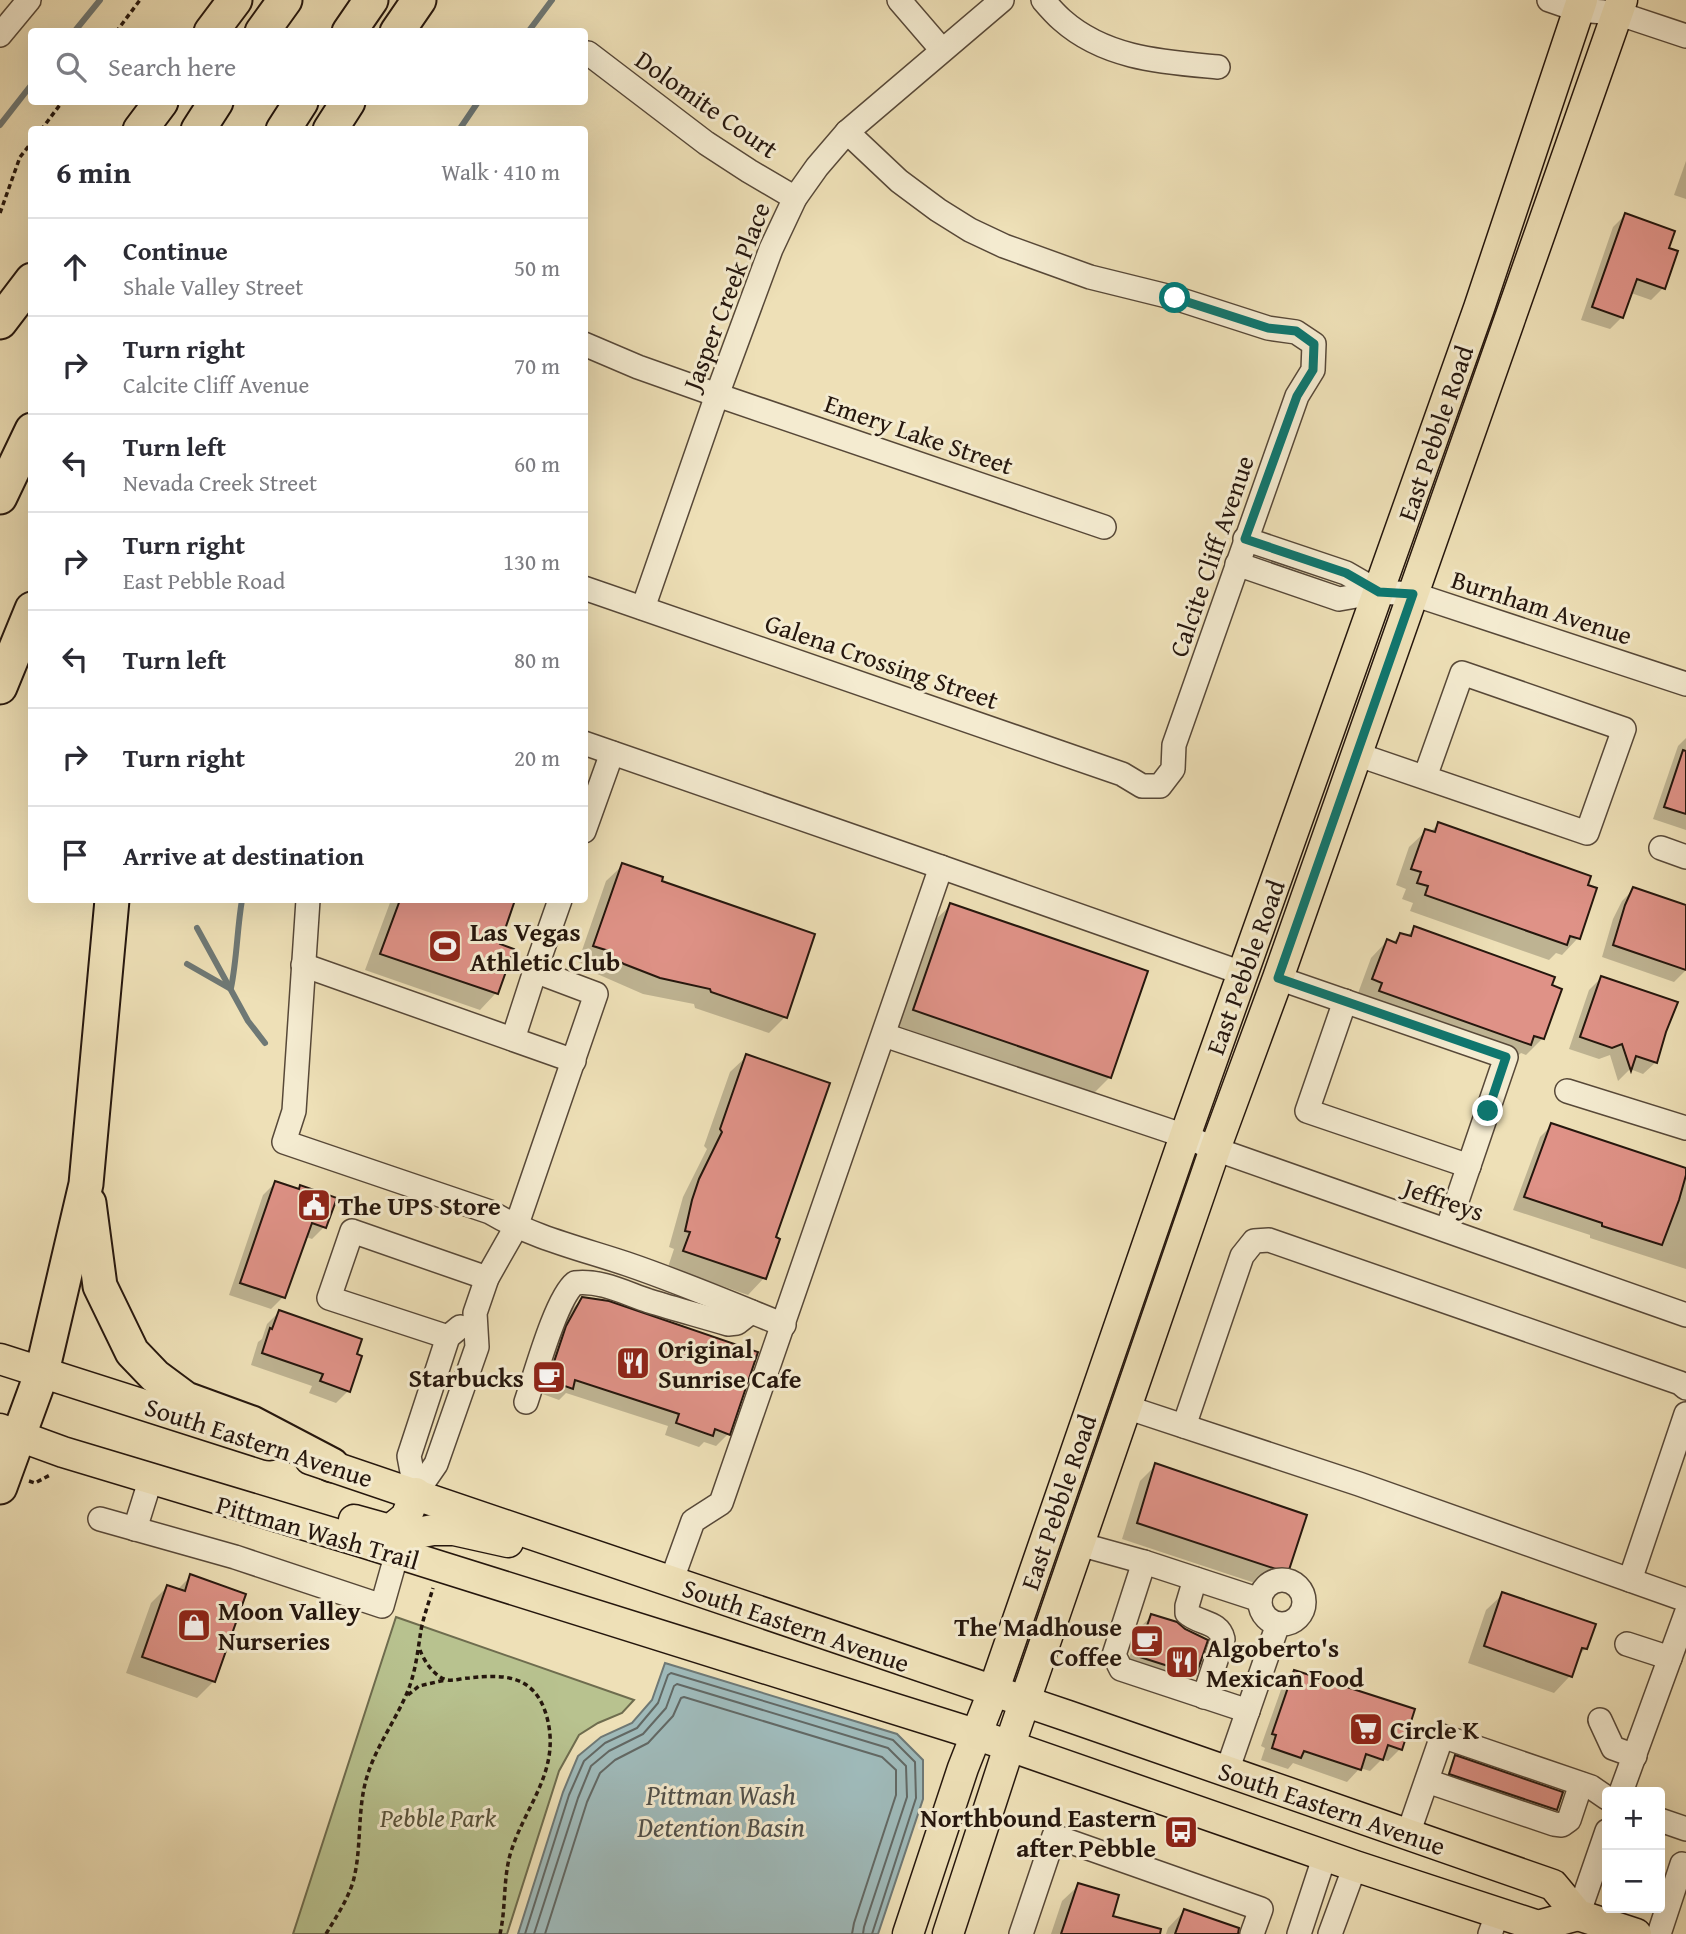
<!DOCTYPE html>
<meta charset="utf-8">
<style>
:root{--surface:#fff;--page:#f7f7f7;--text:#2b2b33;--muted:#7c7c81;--line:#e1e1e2}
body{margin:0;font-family:"Gentium Book Plus",serif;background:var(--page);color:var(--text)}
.controls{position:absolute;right:21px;bottom:21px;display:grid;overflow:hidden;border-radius:7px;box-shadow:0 7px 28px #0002}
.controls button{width:63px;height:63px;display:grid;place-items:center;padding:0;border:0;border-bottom:2px solid var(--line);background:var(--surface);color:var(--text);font:35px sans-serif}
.stop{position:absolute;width:21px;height:21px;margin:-16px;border:5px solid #0f766e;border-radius:50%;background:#fff}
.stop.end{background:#0f766e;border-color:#fff;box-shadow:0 2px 7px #0008}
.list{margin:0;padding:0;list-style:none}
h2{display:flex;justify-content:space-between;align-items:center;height:91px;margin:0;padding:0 28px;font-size:30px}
h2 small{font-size:23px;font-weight:400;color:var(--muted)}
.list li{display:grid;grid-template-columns:46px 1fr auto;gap:21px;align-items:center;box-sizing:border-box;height:98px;padding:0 28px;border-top:2px solid var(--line)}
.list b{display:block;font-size:26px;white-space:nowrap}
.list p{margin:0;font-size:23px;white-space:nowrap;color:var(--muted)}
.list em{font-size:23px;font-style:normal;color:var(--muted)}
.icon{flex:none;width:38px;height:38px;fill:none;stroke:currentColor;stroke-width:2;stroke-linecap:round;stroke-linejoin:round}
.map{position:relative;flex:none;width:1686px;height:1934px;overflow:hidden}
.search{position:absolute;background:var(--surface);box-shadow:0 7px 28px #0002;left:28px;top:28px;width:560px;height:77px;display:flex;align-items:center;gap:18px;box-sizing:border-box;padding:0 24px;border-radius:7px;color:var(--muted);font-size:26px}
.panel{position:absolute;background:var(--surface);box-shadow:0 7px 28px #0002;left:28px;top:126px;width:560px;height:777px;border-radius:7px}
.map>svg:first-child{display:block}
.green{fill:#b8c28f;stroke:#6e6c4e;stroke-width:2}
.water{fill:#9fbaba;stroke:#6e7875;stroke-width:2}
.shadow{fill:#0003}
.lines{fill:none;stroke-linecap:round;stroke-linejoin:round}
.shore{stroke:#626864;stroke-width:2}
.stream{stroke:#6e7875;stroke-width:6}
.building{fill:#df9287;stroke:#25160d;stroke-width:2}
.minor-casing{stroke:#574838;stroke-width:26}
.major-casing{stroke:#25160d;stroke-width:33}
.highway-casing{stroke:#25160d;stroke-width:37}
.path{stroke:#25160d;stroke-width:3.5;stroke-dasharray:5 3.5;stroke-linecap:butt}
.minor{stroke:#f4ebd0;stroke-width:23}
.major{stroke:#eee0b7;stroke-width:30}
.highway{stroke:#eee0b7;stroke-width:33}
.route{stroke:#0f766e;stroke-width:9}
.labels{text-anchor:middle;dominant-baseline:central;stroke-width:6;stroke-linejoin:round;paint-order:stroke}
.street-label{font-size:26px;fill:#25160d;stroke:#f4ebd0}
.poi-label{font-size:26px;font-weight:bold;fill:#25160d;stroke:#f4ebd0;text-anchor:start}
.park-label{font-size:26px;font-style:italic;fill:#58523a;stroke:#f4ebd0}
.water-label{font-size:28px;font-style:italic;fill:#504f4a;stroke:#f4ebd0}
</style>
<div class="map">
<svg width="1686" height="1934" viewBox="0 0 1686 1934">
<rect width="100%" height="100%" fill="#eee0b7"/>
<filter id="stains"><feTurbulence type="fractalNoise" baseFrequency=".00286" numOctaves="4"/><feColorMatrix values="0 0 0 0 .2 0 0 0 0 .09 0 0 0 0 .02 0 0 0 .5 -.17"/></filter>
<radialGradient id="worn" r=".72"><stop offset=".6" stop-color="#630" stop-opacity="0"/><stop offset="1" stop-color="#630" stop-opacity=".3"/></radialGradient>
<path class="green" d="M396,1617L634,1700L622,1713L598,1723L579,1735L559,1771L507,1934H293Z"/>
<path class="water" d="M665,1663L897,1734L923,1760V1799L878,1934H518L563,1792L578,1756L601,1737L632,1723L652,1700Z"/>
<g class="shadow">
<path d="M1686,161V199L1674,195Z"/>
<path d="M1625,215L1667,249L1663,288L1651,300L1631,293L1622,317L1610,329L1581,320L1613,227Z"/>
<path d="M1686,738V830L1653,819L1678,746Z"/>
<path d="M1439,824L1578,938L1562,955L1556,953L1549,960L1410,911L1413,903L1402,899L1406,889L1396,885L1409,847L1426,831L1430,832Z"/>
<path d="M623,865L659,882L785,1017L769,1033L695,1008L694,1004L643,994L595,973L597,969L578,962L606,881Z"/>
<path d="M1634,889L1686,907V970L1674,982L1602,957L1613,919L1622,901Z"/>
<path d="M391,900H513L498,945L512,950L496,993L480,1010L365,970Z"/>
<path d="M951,905L1110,1077L1094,1093L898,1026L934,921Z"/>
<path d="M1415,928L1543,1038L1526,1055L1521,1053L1513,1060L1357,996L1371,958L1387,941L1392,943L1401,935L1406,937Z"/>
<path d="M1601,978L1656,1062L1643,1074L1630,1069L1618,1081L1610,1055L1599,1059L1569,1049L1589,990Z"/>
<path d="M747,1056L774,1238L778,1240L764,1278L748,1295L668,1267L674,1249L669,1247L683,1197L707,1149L704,1146L730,1072Z"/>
<path d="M1552,1125L1686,1170V1269L1590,1238V1235L1513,1210L1540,1137Z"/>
<path d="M275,1183L297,1190L301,1187L324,1227L312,1239L306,1237L283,1297L271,1309L229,1295L263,1195Z"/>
<path d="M582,1299L728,1434L716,1446L704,1442L699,1447L665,1435L668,1426L566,1393L559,1400L537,1392L555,1340L570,1311Z"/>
<path d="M279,1312L348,1391L336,1403L309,1393L312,1386L251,1365L258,1342L262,1339L267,1324Z"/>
<path d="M1156,1465L1286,1572L1270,1588L1122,1539L1140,1481Z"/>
<path d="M191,1576L214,1681L197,1698L126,1673L151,1603L167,1587L177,1590Z"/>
<path d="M1503,1594L1585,1649L1577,1657L1570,1676L1554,1693L1468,1663L1486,1610Z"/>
<path d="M1152,1616L1195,1675L1183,1687L1126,1668L1139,1628Z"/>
<path d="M1295,1672L1400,1749L1388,1761L1382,1759L1370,1771L1360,1768L1347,1782L1293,1763L1288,1769L1261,1760L1265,1748L1261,1746L1283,1684Z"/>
<path d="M1456,1757L1556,1809L1552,1813L1447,1777L1452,1761Z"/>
<path d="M1079,1885L1111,1917L1147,1934H1051L1062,1901Z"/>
<path d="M1184,1911L1232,1934H1166L1168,1928Z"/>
</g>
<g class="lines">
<g class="shore">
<path d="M525,1934L569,1795L584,1761L605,1743L637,1728L658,1703L668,1675L671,1673L893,1740L915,1762L916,1798L872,1934"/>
<path d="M534,1934L578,1798L591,1766L609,1751L643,1734L666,1708L674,1686L677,1684L888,1748L906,1766L907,1797L864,1927L863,1934"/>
<path d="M545,1934L587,1802L600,1773L615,1760L648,1743L673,1716L681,1698L684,1697L882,1757L896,1770V1795L854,1923L852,1934"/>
</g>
<g class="stream">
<path d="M74,32L100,0"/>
<path d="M528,32L552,0"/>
<path d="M0,125L32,84"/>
<path d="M459,130L478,102"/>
<path d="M197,928L248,1021L265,1043"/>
<path d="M187,964L229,988"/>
<path d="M231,988C237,959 237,929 242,900"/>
</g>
</g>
<g class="building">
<path d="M1625,213L1675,231L1669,248L1678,251L1665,289L1637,279L1623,318L1592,307Z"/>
<path d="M1683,750L1686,751V814L1664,807Z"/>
<path d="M1438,822L1591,876L1588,885L1597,888L1580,939L1570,936L1567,945L1425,895L1428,886L1417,883L1421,872L1411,869L1425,829L1435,832Z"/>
<path d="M622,863L663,877L662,881L815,934L787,1018L711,992L710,989L660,978L624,964L610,957L612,952L593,946Z"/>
<path d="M1633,887L1686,905V970L1613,945L1625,905Z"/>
<path d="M400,900H515L500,944L514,949L498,994L380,954Z"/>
<path d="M950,903L1148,971L1111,1078L913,1010Z"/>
<path d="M1414,926L1555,977L1552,985L1562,989L1544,1039L1534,1036L1531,1045L1379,991L1382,983L1372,979L1387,939L1396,943L1400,933L1411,936Z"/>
<path d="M1601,976L1678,1002L1666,1032L1657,1063L1636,1056L1631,1071L1622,1044L1612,1048L1580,1037Z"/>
<path d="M746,1054L830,1083L776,1237L780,1239L766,1279L683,1251L690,1232L685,1231L692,1200L699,1179L722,1132L720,1129Z"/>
<path d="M1551,1123L1686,1168V1175L1679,1200L1662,1245L1602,1226V1223L1524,1197Z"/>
<path d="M275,1181L299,1189L300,1185L337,1198L326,1228L312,1223L285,1298L240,1283Z"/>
<path d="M582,1297L609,1301L758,1352L730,1435L715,1429L713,1436L676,1423L679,1414L575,1380L573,1389L548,1380L566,1326Z"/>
<path d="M279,1310L362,1339L357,1354L362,1356L350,1392L320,1381L323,1374L262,1353L270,1328L272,1329Z"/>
<path d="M1155,1463L1307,1515L1288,1573L1137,1523Z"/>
<path d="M190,1574L246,1594L215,1682L142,1657L167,1585L185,1591Z"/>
<path d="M1502,1592L1596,1624L1587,1649L1582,1648L1572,1677L1484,1646Z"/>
<path d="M1151,1614L1177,1622L1185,1629L1208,1640L1196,1675L1137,1656Z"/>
<path d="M1294,1670L1415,1709L1402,1750L1388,1745L1383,1760L1366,1754L1361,1770L1304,1751L1301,1758L1272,1748L1276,1735L1272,1734Z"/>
<path d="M1455,1755L1563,1792L1557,1810L1449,1774Z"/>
<path d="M1078,1883L1119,1895L1113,1916L1161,1929L1160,1934H1061Z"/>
<path d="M1184,1909L1239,1928L1238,1934H1175Z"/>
</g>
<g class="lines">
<g class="minor-casing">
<g id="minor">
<path d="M899,0L942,50"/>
<path d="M1043,0C1049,7 1055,14 1062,20C1106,59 1164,62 1218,67"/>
<path d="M1549,0L1578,10L1617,13L1686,36"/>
<path d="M0,35L29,0"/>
<path d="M588,53L706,143L749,171L795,198"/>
<path d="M584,344L638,367L717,395L1104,527"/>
<path d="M1245,539L1346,573L1379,592"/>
<path d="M1237,564L1339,599L1379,592L1413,594L1686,684"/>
<path d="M584,588L1122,774L1142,786H1160L1173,769L1174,745L1297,396L1313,370L1314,344L1296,332L1268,328L1175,298L1090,277L1004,246L970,230L938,210L899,181L847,132"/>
<path d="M643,608L717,395L771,249L795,198L817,167L847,132L1002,0"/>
<path d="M584,743L941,867L1242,973"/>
<path d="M1356,754L1587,833L1624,729L1462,673L1425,777"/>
<path d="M584,831L612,753"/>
<path d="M1661,848L1686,857"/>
<path d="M308,900L294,1111L284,1142L490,1212C534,1238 579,1248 627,1264C680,1282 732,1304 784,1325"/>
<path d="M303,965L574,1061"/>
<path d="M1278,978L1506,1057L1447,1230"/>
<path d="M1345,1001L1307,1111L1469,1166"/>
<path d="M884,1035L1185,1136L1215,1149L1686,1315"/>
<path d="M513,1039L535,971"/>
<path d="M1567,1091L1686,1128"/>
<path d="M448,1337L329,1298L352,1231L487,1278"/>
<path d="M526,1402C535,1376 556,1298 575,1283C601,1280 625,1293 649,1301C675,1309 701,1316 728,1324L737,1323L751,1312"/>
<path d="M1126,1407L1359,1484L1686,1600"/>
<path d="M1184,1426L1242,1256L1254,1241L1269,1240L1680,1383L1686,1388"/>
<path d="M416,1493L436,1464L477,1347L475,1313L487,1278L516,1227L596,994L535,971L560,900"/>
<path d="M416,1493L409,1456L448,1337L460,1327"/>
<path d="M100,1519L235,1557L382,1606L397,1553"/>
<path d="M135,1529L151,1478"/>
<path d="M1079,1544L1144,1562L1260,1600"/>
<path d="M1144,1562L1114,1655L1121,1669L1248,1711"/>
<path d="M1195,1579L1187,1606V1613C1199,1624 1219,1621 1223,1639L1204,1697"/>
<circle cx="1282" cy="1602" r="22"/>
<path d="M1630,1580L1686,1414"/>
<path d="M671,1582L693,1521L721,1503L941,867"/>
<path d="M1627,1644L1670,1658"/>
<path d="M1600,1720L1613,1748L1635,1756"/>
<path d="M1227,1771L1278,1624"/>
<path d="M1427,1781L1554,1824L1562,1825L1569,1820L1581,1784"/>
<path d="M1621,1792L1686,1614"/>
<path d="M1660,1820L1686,1829"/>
<path d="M1408,1834L1442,1736L1591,1787L1607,1798"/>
<path d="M1578,1915L1607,1831"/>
<path d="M1021,1934L1054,1836L1261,1909L1252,1934"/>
<path d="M1299,1934L1325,1855"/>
<path d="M1330,1934L1355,1866"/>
<path d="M1490,1934L1498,1912"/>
<path d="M1659,1934L1682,1864"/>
</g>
</g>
<g class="major-casing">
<g id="major">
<path d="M0,1359L269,1445"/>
<path d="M0,1429L63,1452L362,1542L975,1734L1355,1866L1538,1926L1578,1915"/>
<path d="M310,1459L1068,1716L1553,1885L1578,1915L1636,1934"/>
<path d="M354,1520L390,1530L406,1517L416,1493"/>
<path d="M397,1553L412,1534L433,1530H454L508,1542"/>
<path d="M908,1934L963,1768L993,1692L1185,1136L1479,308L1582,0"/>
<path d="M948,1934L1009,1747L1215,1149L1278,978L1622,0"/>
</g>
</g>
<g class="highway-casing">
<g id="highway">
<path d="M211,32L235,0"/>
<path d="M262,32L285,0"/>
<path d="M349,32L371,0"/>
<path d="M397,32L419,0"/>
<path d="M140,130L161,102"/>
<path d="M198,130L216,102"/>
<path d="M283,130L301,102"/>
<path d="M330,130L348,102"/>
<path d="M0,322L32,280"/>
<path d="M0,497L32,430"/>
<path d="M0,687L32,609"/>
<path d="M89,1203L100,1286L132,1352L155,1376L186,1399L252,1423L332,1465"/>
<path d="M0,1487L42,1372L86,1184L112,900"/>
</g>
</g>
<g class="path">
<path d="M116,32L140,0"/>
<path d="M41,130L62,102"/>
<path d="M0,213L20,157L32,142"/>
<path d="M29,1481L35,1483L50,1475"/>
<path d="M420,1650C424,1661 435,1678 448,1680C454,1681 463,1678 469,1678C504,1674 534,1675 546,1714C563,1770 524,1806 510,1855C503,1881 506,1908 500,1934"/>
<path d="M408,1695L419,1686L445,1680"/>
<path d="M326,1934C336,1917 347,1901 353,1882C362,1849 357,1813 366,1780C375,1747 397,1719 409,1688C416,1669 418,1649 421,1630C424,1615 429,1602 433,1588"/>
</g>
<use href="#minor" class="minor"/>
<use href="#major" class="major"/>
<use href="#highway" class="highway"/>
</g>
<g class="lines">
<path class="route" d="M1175,298L1268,328L1296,331L1314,344L1313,370L1297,396L1245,539L1346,573L1379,592L1413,594L1278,978L1506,1057L1488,1111"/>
</g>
<defs>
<g id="stadium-square" transform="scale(1.75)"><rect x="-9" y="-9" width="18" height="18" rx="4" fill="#8f2418" stroke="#f4ebd0"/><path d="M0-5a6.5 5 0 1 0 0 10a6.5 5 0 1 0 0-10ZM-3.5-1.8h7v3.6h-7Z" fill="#fff"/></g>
<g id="civic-square" transform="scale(1.75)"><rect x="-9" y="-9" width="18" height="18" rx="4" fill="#8f2418" stroke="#f4ebd0"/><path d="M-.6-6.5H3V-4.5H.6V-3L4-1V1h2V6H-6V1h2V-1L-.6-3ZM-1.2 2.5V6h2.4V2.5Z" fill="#fff"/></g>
<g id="restaurant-square" transform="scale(1.75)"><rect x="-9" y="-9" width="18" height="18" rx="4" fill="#8f2418" stroke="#f4ebd0"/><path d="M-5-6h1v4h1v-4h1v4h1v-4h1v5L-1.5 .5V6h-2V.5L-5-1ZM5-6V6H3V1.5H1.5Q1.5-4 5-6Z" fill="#fff"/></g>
<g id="cafe-square" transform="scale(1.75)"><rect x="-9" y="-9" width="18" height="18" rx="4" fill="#8f2418" stroke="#f4ebd0"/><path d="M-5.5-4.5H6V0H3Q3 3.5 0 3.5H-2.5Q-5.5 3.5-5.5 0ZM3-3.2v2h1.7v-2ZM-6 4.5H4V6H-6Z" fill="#fff"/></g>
<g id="shop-square" transform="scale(1.75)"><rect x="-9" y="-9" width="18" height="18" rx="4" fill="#8f2418" stroke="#f4ebd0"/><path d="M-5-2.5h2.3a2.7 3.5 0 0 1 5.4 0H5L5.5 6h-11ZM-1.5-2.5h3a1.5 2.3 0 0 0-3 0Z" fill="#fff"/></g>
<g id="supermarket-square" transform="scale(1.75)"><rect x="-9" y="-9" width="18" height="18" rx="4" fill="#8f2418" stroke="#f4ebd0"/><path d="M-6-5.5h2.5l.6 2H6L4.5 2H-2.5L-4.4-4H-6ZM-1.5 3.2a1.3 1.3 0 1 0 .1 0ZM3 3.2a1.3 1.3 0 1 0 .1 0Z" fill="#fff"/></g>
<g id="bus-square" transform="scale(1.75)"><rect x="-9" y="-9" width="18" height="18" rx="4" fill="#8f2418" stroke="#f4ebd0"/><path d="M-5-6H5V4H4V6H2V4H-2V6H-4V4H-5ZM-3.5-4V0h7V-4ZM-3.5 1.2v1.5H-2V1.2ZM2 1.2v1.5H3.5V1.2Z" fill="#fff"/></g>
</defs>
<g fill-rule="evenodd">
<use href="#stadium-square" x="445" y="946"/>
<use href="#civic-square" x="314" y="1205"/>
<use href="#restaurant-square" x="633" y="1363"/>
<use href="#cafe-square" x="549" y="1377"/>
<use href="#shop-square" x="194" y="1625"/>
<use href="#cafe-square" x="1147" y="1641"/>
<use href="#restaurant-square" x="1182" y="1662"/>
<use href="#supermarket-square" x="1366" y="1729"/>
<use href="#bus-square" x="1181" y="1832"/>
</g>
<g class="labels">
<g class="street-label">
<text transform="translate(707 104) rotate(35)">Dolomite Court</text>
<text transform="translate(726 296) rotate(-69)">Jasper Creek Place</text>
<text transform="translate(1435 433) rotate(-71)">East Pebble Road</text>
<text transform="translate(919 434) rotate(19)">Emery Lake Street</text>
<text transform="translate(1211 556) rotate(-71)">Calcite Cliff Avenue</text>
<text transform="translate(1542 607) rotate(18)">Burnham Avenue</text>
<text transform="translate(882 661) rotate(19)">Galena Crossing Street</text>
<text transform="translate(1245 967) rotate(-70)">East Pebble Road</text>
<text transform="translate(1444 1199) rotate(19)">Jeffreys</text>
<text transform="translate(259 1442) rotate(18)">South Eastern Avenue</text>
<text transform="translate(1058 1502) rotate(-71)">East Pebble Road</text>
<text transform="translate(318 1532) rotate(16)">Pittman Wash Trail</text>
<text transform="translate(796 1625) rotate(19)">South Eastern Avenue</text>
<text transform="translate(1332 1808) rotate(19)">South Eastern Avenue</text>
</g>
<g class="poi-label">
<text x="470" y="931">Las Vegas<tspan x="470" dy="30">Athletic Club</tspan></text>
<text x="338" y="1205">The UPS Store</text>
<text x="658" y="1348">Original<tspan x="658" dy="30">Sunrise Cafe</tspan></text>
<text x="524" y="1377" text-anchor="end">Starbucks</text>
<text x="218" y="1610">Moon Valley<tspan x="218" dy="30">Nurseries</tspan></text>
<text x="1122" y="1626" text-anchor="end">The Madhouse<tspan x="1122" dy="30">Coffee</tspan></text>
<text x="1206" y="1647">Algoberto's<tspan x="1206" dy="30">Mexican Food</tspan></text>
<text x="1390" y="1729">Circle K</text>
<text x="1156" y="1817" text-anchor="end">Northbound Eastern<tspan x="1156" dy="30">after Pebble</tspan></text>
</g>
<g class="park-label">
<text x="438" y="1817">Pebble Park</text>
</g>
<g class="water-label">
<text x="721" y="1794">Pittman Wash<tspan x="721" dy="32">Detention Basin</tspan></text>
</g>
</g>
<rect width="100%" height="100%" filter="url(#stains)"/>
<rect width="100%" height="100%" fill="url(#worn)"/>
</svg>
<div class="controls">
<button>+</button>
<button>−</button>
</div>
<div class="stop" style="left:1175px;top:298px"></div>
<div class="stop end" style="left:1488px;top:1111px"></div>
<div class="search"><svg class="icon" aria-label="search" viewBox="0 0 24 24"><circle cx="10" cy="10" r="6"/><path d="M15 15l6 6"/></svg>Search here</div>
<section class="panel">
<h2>6 min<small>Walk · 410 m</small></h2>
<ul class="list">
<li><svg class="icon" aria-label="ahead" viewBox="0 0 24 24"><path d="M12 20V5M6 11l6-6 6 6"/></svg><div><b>Continue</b><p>Shale Valley Street</p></div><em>50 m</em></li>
<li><svg class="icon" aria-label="right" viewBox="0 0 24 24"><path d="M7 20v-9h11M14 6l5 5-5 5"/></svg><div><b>Turn right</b><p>Calcite Cliff Avenue</p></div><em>70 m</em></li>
<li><svg class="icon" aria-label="left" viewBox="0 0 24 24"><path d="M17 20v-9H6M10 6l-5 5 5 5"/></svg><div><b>Turn left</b><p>Nevada Creek Street</p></div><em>60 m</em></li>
<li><svg class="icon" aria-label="right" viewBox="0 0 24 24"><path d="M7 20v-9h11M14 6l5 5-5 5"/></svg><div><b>Turn right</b><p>East Pebble Road</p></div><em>130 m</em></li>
<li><svg class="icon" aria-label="left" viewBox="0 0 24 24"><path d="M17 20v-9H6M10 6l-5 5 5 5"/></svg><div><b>Turn left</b></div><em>80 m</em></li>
<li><svg class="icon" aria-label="right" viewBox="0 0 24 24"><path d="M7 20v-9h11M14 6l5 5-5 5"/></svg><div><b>Turn right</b></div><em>20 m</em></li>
<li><svg class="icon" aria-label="arrive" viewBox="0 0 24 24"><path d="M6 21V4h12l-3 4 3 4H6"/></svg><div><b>Arrive at destination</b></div></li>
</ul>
</section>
</div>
